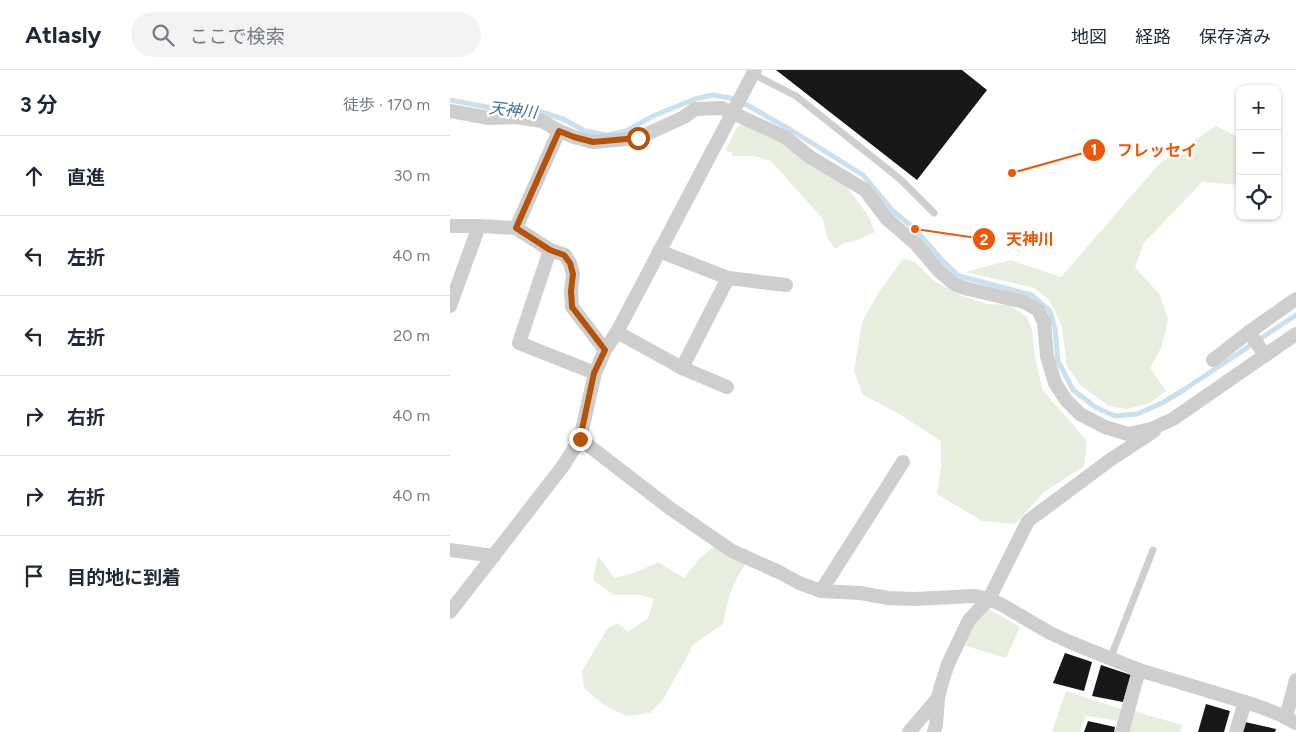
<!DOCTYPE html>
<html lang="ja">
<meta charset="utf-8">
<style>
:root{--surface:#fff;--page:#f2f2f3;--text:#1f2937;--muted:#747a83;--line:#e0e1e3}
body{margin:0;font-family:Figtree,"Noto Sans JP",sans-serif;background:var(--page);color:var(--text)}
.controls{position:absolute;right:15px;top:15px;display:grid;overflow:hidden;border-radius:10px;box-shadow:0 1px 4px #0004}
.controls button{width:45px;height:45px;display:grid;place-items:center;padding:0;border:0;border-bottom:1px solid var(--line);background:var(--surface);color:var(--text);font:25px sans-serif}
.stop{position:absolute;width:15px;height:15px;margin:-11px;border:4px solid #b45309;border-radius:50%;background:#fff}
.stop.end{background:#b45309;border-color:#fff;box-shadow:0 1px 5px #0008}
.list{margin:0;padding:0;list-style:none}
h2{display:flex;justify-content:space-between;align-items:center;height:65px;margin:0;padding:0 20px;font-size:21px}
h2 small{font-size:16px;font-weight:400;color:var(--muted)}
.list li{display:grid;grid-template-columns:32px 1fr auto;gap:15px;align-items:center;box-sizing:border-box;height:80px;padding:0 20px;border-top:1px solid var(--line)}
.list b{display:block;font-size:19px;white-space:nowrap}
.list em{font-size:16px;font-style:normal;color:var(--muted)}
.icon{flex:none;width:28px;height:28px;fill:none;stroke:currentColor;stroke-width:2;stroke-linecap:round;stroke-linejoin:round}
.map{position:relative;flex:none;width:846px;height:662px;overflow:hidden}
header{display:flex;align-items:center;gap:30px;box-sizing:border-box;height:70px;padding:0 25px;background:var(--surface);border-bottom:1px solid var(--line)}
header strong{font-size:24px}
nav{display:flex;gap:28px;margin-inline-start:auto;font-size:18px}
.search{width:350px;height:45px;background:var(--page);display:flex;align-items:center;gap:12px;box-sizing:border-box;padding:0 18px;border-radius:28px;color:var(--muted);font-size:19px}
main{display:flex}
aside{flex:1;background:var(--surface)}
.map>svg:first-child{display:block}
.green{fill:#e7eee0}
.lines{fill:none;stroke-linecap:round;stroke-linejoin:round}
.stream{stroke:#ccdfed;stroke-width:5}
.building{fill:#181818}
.service{stroke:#cecece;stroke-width:7}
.minor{stroke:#cecece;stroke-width:14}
.route{stroke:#b45309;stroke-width:6}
.labels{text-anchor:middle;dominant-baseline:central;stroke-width:5;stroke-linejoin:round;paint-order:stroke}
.water-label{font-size:16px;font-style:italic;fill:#3e6f94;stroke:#fff}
.leader{fill:none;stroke:#e8590c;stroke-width:2}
.callout-dot{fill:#e8590c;stroke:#fff;stroke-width:2}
.mark-label{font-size:15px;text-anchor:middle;font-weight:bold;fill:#fff}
.callout-label{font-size:16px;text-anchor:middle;font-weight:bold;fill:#e8590c;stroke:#fff;stroke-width:5;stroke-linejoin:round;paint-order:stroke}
</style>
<header>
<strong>Atlasly</strong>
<div class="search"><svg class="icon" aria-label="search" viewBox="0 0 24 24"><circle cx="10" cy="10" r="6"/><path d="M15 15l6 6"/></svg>ここで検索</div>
<nav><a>地図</a><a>経路</a><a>保存済み</a></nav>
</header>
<main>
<aside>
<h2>3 分<small>徒歩 · 170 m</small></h2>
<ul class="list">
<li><svg class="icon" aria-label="ahead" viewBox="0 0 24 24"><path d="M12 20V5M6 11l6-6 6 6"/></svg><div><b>直進</b></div><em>30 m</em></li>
<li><svg class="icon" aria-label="left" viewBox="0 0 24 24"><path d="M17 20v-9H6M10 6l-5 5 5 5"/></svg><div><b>左折</b></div><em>40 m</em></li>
<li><svg class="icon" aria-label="left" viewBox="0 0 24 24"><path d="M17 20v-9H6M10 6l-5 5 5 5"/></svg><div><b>左折</b></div><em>20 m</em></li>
<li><svg class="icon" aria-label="right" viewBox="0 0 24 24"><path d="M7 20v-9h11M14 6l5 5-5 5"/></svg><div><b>右折</b></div><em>40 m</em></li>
<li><svg class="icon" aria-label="right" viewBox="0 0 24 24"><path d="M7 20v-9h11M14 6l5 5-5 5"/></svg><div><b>右折</b></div><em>40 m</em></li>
<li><svg class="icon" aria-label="arrive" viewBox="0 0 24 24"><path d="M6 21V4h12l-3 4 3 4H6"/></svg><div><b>目的地に到着</b></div></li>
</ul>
</aside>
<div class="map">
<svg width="846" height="662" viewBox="0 0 846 662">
<rect width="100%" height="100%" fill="#fff"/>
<g class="green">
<path d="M292,54L333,72L394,113L419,147L425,162L405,171L394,173L385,179L377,167L373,149L321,91L303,86H283L281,82L275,81L287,57Z"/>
<path d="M766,56L790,68V115L752,112L694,173L685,197L710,225L718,249L712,276L700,298L716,321L700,333L677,339L659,336L629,314L617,296L612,257L606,243L599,230L584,218L515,202L561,190L611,207L709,94Z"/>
<path d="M453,189L465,192L484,211L512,226L537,234L559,235L577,247L582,259L584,281L592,319L637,371L634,396L594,422L565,454L532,451L487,424L491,395V371L446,342L413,325L404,301L412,252L429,222Z"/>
<path d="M273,469L300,488C282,512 279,526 273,554L244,574L214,628L200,643L176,646L154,635L134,618L132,601L158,558L168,553L178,562L198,548L204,529L190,525H164L143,510L148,486L164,508L184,503L208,492L234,508L249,489Z"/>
<path d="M539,539L570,557L556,588L516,576L522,554Z"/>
<path d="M616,621L671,639L669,651L636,646L630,662H602Z"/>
<path d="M684,641L732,655L730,662H678Z"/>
</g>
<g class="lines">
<path class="stream" d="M0,30L52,40L79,38L113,49L135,61L157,65L176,61L203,46L245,29L263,25L280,28L297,35L341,60L413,105L443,141L465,159L493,191L509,206L582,225L600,241L605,259L608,291L623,320L645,337L665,346L687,344L712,333L735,319L846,245"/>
</g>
<g class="building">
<path d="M326,0H512L537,20L467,110Z"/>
<path d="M615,583L642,592L634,621L603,613Z"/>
<path d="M651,595L681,605L673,632L642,626Z"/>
<path d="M756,634L780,641L774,662H748Z"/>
<path d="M638,651L665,657L664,662H634Z"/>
<path d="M795,652L826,659L825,662H792Z"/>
</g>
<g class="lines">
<g class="service">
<path d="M303,4L346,26L450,109L484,143"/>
<path d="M660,589L703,480"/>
</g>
<g class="minor">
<path d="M0,41L39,48L66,47L92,51L109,61L124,67L143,72L188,68L234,47L245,39L272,38L335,67L360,87L415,120L437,149L466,174L489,201L504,214L514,218L574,232L588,240L594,252L597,286L605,313L616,330L630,344L655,357L678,364L701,359L723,349L846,264"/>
<path d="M0,156H29L66,158L100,180L115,185L120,193L123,204L121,221L122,237L155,280"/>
<path d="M66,158L109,61"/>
<path d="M100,180L69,273L145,303"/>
<path d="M209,181L278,208L336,215"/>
<path d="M0,236L29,156"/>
<path d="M167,262L232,298L277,317"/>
<path d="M799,262L815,285"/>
<path d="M763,290L799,262L846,229"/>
<path d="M232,298L278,208"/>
<path d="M130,369L221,439L282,481L331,503L349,513L371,521L410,523L438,528L464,529L523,526L539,529L554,536L600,563L622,573L689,600L805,635L831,645L846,653"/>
<path d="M0,480L44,486"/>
<path d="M371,521L453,392"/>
<path d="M0,542L113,396L130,369L145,303L155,280L167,262L305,0"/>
<path d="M836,647L846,610"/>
<path d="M459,662L488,628"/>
<path d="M484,662L486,655L488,628L491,616L498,594L519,550L539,529L578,451L660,390L704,361"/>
<path d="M672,662L689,600"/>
<path d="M786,662L795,632"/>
</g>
</g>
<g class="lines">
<path class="route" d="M130,369L144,303L155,280L122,237L121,221L123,204L120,193L114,185L100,180L66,158L109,61L124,67L143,72L188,68"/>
</g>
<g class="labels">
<g class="water-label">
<text transform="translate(63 40) rotate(6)">天神川</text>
</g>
</g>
<path class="leader" d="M562 103L644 80M465 159L534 169"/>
<g class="callout-dot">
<circle cx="562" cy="103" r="5"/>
<circle cx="465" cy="159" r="5"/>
<circle cx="644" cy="80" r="12"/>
<circle cx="534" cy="169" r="12"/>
</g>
<g class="mark-label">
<text x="644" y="85">1</text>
<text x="534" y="175">2</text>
</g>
<g class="callout-label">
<text x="707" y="86">フレッセイ</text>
<text x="580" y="175">天神川</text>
</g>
</svg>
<div class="controls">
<button>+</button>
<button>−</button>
<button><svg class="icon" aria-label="locate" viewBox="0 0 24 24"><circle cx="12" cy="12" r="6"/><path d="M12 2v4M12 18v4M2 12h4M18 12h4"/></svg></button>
</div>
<div class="stop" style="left:188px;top:68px"></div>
<div class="stop end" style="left:130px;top:369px"></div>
</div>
</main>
